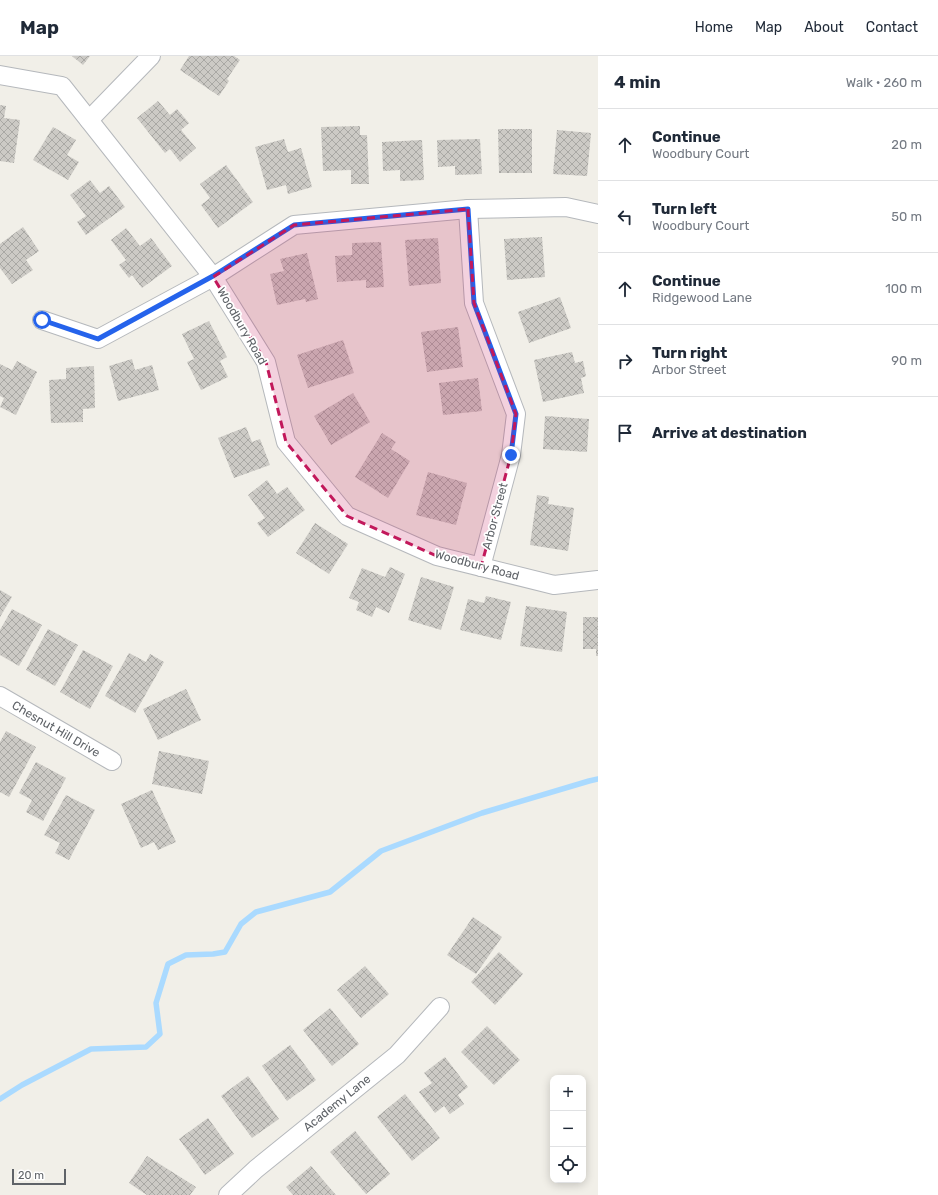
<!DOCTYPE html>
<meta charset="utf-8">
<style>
:root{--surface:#fff;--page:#f6f6f7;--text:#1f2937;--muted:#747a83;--line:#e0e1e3}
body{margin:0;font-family:Rubik,sans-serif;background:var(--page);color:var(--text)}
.controls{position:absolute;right:12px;bottom:12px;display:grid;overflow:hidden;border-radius:8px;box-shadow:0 2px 10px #0003}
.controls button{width:36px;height:36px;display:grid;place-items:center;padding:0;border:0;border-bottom:1px solid var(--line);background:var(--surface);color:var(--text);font:20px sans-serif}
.scale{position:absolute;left:12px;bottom:10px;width:54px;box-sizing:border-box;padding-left:4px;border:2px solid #5f6368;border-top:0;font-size:11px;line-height:14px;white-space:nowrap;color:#5f6368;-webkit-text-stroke:3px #fff;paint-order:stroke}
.stop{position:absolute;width:12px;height:12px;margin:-9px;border:3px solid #2563eb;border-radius:50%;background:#fff}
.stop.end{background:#2563eb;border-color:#fff;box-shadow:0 1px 4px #0008}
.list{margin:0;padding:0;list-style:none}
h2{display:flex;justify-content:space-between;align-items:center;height:52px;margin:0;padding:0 16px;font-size:17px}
h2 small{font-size:13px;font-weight:400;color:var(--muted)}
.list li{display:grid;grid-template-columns:26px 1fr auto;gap:12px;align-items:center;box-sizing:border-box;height:72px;padding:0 16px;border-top:1px solid var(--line)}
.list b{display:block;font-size:15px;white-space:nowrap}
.list p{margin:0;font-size:13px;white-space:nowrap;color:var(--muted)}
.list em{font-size:13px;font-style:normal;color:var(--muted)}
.icon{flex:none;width:22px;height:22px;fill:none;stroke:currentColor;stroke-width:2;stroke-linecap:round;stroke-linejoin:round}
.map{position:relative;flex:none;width:598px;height:1139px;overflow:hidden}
header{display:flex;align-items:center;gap:24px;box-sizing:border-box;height:56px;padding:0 20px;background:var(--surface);border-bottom:1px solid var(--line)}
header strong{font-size:19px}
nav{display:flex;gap:22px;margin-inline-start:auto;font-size:14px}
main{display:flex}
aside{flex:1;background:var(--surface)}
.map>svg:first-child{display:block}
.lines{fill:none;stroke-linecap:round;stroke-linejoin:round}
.stream{stroke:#aadaff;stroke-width:5.5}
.building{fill:url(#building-cross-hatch)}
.minor-casing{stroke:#b5b8bc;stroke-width:20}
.minor{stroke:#fff;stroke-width:18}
.route{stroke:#2563eb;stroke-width:5}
.marked{fill:#c2185b;fill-opacity:0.2;stroke:#c2185b;stroke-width:3;stroke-dasharray:8 5;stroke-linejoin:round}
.labels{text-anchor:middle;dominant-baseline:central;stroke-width:3.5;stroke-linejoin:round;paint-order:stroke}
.street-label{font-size:12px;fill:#5f6368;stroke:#fff}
</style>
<header>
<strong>Map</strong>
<nav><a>Home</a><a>Map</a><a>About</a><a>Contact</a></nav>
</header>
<main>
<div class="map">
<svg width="598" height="1139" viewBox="0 0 598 1139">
<defs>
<pattern id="building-cross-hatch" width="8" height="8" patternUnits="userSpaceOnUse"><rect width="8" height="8" fill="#cccac5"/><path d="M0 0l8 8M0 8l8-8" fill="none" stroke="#a9a8a4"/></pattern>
</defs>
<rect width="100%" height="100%" fill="#f1efe8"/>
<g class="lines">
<path class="stream" d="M0,1043L22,1029L91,993L146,991L160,978L156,947L168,908L186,899L213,898L225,896L241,868L256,856L330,836L381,795L482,757L589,725L598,723"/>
</g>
<g class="building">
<path d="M72,0H90L83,9Z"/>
<path d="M189,0H234L240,4L227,23L229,25L219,40L180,14Z"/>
<path d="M158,45L170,59L177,53L189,67L181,74L196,92L180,106L170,93L165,97L137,62Z"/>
<path d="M0,49L6,50L4,62L20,64L14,107L0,105Z"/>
<path d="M360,70V79H367L369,128H351V114L323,115L321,71Z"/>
<path d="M53,71L76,84L67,99L79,106L68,124L33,104Z"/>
<path d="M498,73H532V117H499Z"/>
<path d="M557,74L591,77L587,120L553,118Z"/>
<path d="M284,83L288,96L301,92L312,131L288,138L286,129L267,134L255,91Z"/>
<path d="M480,83L482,118L455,119V110L438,111L437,84Z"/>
<path d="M422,84L424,124L400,125V114L383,115L382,86Z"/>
<path d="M226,109L253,146L218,172L201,149L210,142L200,128Z"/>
<path d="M90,124L100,137L109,130L125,151L86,179L77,166L86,160L70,139Z"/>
<path d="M23,171L39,195L26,204L33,214L12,228L0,212V188Z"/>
<path d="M126,172L140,190L151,182L172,210L142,232L132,219L129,222L119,209L126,204L111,184Z"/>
<path d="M542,181L545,221L507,224L504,183Z"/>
<path d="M438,182L441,227L409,230L405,184Z"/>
<path d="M381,186L384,231L366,232V224L337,226L335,200L352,199V187Z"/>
<path d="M307,197L318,243L306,246L305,243L277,249L270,218L284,215L280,203Z"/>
<path d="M560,241L571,272L529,287L518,256Z"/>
<path d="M209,265L227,301L220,305L228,321L201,334L187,306L194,303L182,278Z"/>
<path d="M458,271L463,311L427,316L421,276Z"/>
<path d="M343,284L354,317L308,332L297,299Z"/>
<path d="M572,296L575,307L583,305L586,320L581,322L584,337L543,346L534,304Z"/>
<path d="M132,303L135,314L152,309L159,334L118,345L109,310Z"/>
<path d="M17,305L37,316L16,359L0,351L4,342L0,340V308L12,314Z"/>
<path d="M94,310L95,352L83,353V366L51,367L49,324L66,323V312Z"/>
<path d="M478,322L482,355L443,359L439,327Z"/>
<path d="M353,337L370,366L331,389L314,360Z"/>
<path d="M545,360L589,363L587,396L543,393Z"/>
<path d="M246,371L252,386L260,383L270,409L234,422L218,382Z"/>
<path d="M382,377L396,386L391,393L410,405L388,442L355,421Z"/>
<path d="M428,416L467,427L456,469L416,459Z"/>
<path d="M267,424L277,438L287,431L305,454L268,481L257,467L265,462L248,439Z"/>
<path d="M537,439L549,441L548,448L574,452L568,495L530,489Z"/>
<path d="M315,467L348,488L329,518L296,497Z"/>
<path d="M390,511L405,518L389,557L376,551L372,561L356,554L359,546L349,542L362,512L385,521Z"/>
<path d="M421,521L454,531L441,574L408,564Z"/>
<path d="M0,534L12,541L0,561Z"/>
<path d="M486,540L511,546L501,584L460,574L468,543L484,547Z"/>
<path d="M526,550L567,556L562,596L520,590Z"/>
<path d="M12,553L42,569L19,610L0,599V574Z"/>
<path d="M583,561H598V600H596V593H583Z"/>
<path d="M48,573L78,589L55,630L26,614Z"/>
<path d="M83,594L113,610L90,653L60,636Z"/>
<path d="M129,597L146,606L150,598L164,606L135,657L105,640Z"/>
<path d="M186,633L201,664L158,684L143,653Z"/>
<path d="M6,675L36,691L9,741L0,736V686Z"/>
<path d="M159,695L209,705L202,738L152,728Z"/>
<path d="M36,706L66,722L43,765L26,756L32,744L19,737Z"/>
<path d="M152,734L176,786L158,794L154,786L141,792L121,748Z"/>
<path d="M66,739L95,754L69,804L55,797L60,787L44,779Z"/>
<path d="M473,861L502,881L476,918L447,899Z"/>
<path d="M499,896L523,918L495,949L471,926Z"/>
<path d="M365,910L389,938L361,962L337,934Z"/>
<path d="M330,952L359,988L332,1010L303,974Z"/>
<path d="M487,970L520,1004L494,1029L461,996Z"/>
<path d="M290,989L316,1024L287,1045L262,1010Z"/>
<path d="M445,1001L468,1031L458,1039L464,1048L450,1058L444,1050L435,1057L419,1036L432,1027L424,1017Z"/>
<path d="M248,1020L279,1063L252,1082L221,1040Z"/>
<path d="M405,1038L440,1082L412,1105L377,1061Z"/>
<path d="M208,1062L234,1098L205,1119L179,1083Z"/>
<path d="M355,1075L390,1118L366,1138L330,1096Z"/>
<path d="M147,1100L196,1131L190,1139H147L129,1127Z"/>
<path d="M311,1110L336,1139H293L286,1131Z"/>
</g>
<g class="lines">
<g class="minor-casing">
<g id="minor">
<path d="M0,19L62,30L213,221L266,306L286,386L347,460L437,500L554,529L598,524"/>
<path d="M89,64L151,0"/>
<path d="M468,153L474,247L516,358L511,399L481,511"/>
<path d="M42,264L98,283L213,221L294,169L468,153L566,151L598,158"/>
<path d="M0,640L112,705"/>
<path d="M228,1139L256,1113L397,999L440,951"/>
</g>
</g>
<use href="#minor" class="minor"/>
</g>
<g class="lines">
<path class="route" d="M42,264L98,283L213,220L294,169L468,153L474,247L516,358L511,399"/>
</g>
<path class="marked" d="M468,153L474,247L516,358L511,399L481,511L437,500L347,460L286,386L266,306L213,221L294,169Z"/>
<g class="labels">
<g class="street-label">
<text transform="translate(242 270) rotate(60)">Woodbury Road</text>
<text transform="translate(495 460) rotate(-75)">Arbor Street</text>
<text transform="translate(477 509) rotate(15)">Woodbury Road</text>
<text transform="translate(56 673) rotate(30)">Chesnut Hill Drive</text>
<text transform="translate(337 1047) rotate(-39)">Academy Lane</text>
</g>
</g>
</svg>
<div class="controls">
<button>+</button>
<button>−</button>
<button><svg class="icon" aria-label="locate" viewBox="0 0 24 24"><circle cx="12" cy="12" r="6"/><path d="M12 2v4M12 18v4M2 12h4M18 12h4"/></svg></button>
</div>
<div class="scale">20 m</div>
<div class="stop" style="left:42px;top:264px"></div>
<div class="stop end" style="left:511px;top:399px"></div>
</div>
<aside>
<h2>4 min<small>Walk · 260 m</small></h2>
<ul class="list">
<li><svg class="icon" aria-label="ahead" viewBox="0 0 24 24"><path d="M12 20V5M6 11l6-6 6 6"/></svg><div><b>Continue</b><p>Woodbury Court</p></div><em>20 m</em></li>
<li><svg class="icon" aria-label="left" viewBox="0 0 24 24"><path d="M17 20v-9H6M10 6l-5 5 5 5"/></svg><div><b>Turn left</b><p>Woodbury Court</p></div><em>50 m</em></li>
<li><svg class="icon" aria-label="ahead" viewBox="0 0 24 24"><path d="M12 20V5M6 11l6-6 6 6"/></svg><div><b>Continue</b><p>Ridgewood Lane</p></div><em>100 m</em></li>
<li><svg class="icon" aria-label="right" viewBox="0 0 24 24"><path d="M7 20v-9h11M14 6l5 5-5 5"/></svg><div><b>Turn right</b><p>Arbor Street</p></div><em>90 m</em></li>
<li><svg class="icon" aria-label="arrive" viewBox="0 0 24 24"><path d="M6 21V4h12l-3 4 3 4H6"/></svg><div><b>Arrive at destination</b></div></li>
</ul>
</aside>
</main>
